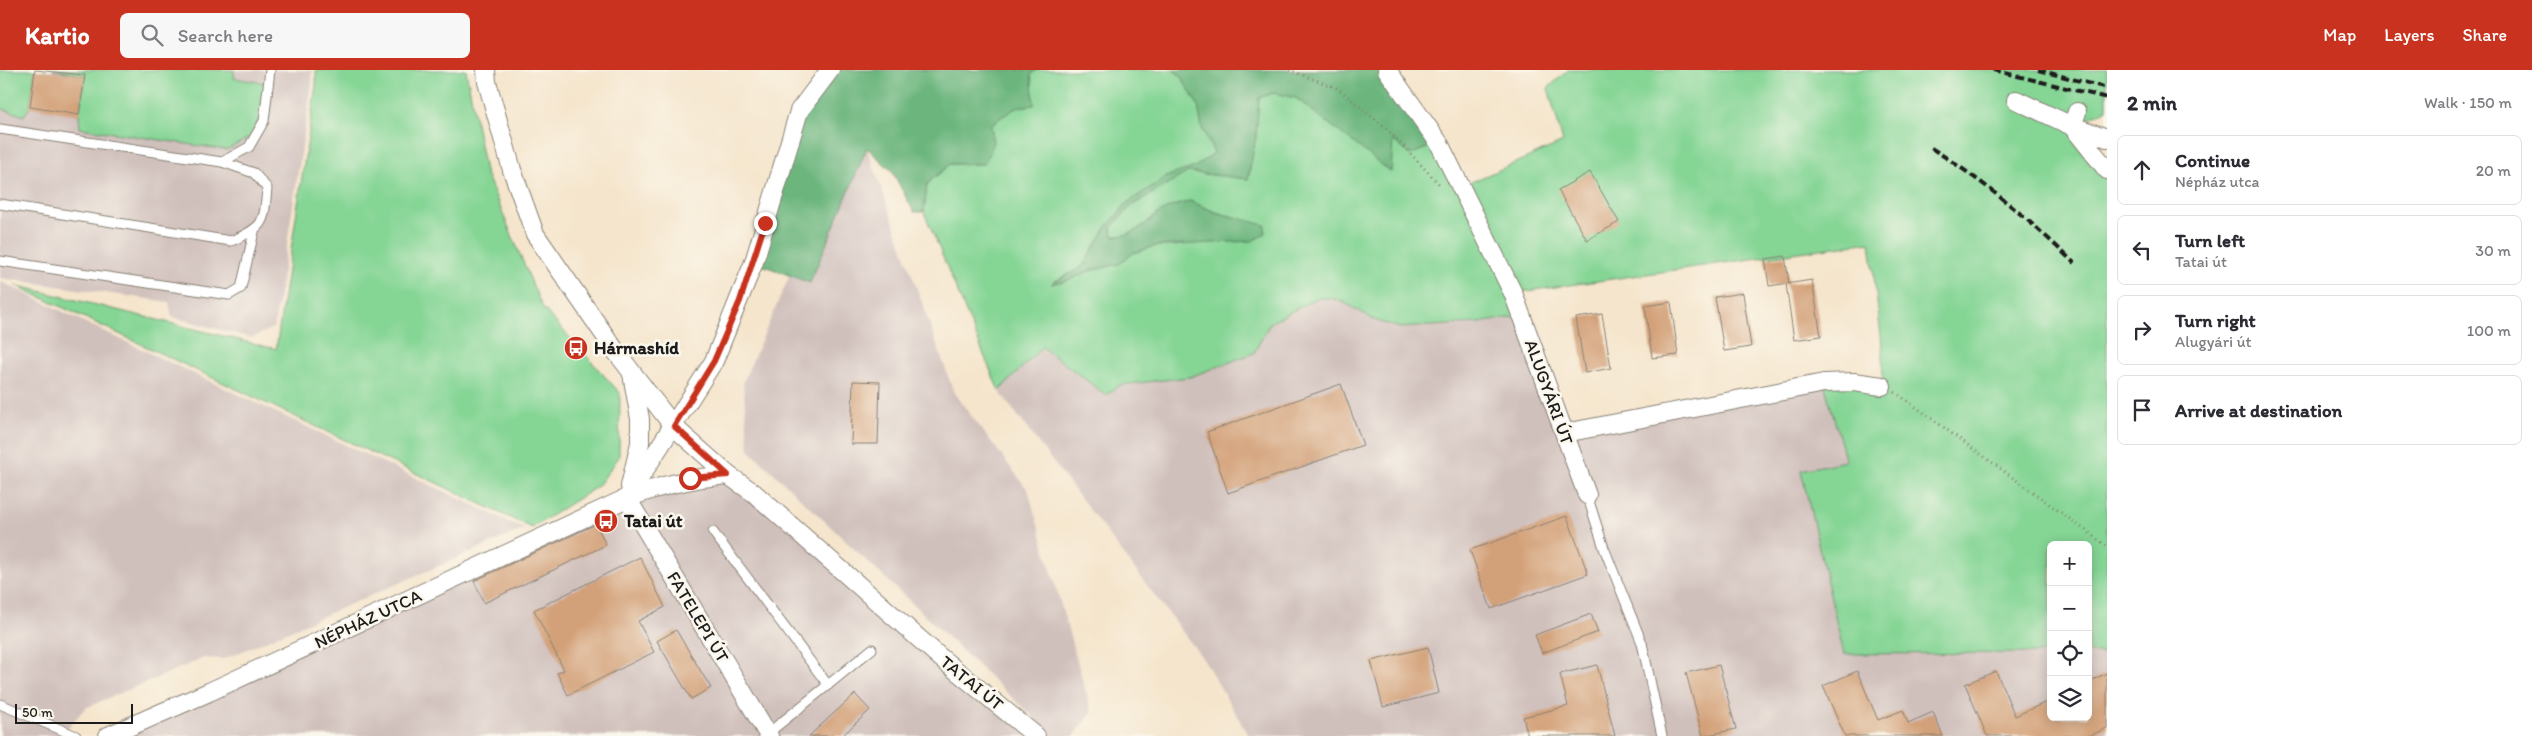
<!DOCTYPE html>
<meta charset="utf-8">
<style>
:root{--surface:#fff;--page:#f7f7f7;--text:#2b2b33;--muted:#7c7c81;--line:#e1e1e2;--accent:#c8321e}
body{margin:0;font-family:Itim,sans-serif;background:var(--page);color:var(--text)}
.controls{position:absolute;right:15px;bottom:15px;display:grid;overflow:hidden;border-radius:8px;box-shadow:0 2px 12px #0003}
.controls button{width:45px;height:45px;display:grid;place-items:center;padding:0;border:0;border-bottom:1px solid var(--line);background:var(--surface);color:var(--text);font:25px sans-serif}
.scale{position:absolute;left:15px;bottom:12px;width:118px;box-sizing:border-box;padding-left:5px;border:2px solid #1c1c1c;border-top:0;font-size:14px;line-height:18px;white-space:nowrap;color:#1c1c1c;-webkit-text-stroke:4px #fbf7ec;paint-order:stroke}
.stop{position:absolute;width:15px;height:15px;margin:-11px;border:4px solid #c8321e;border-radius:50%;background:#fff}
.stop.end{background:#c8321e;border-color:#fff;box-shadow:0 1px 5px #0008}
.list{margin:0;padding:0;list-style:none}
h2{display:flex;justify-content:space-between;align-items:center;height:65px;margin:0;padding:0 20px;font-size:21px}
h2 small{font-size:16px;font-weight:400;color:var(--muted)}
.list li{display:grid;grid-template-columns:32px 1fr auto;gap:15px;align-items:center;box-sizing:border-box;height:70px;margin:0 10px 10px;padding:0 10px;border:1px solid var(--line);border-radius:8px}
.list b{display:block;font-size:19px;white-space:nowrap}
.list p{margin:0;font-size:16px;white-space:nowrap;color:var(--muted)}
.list em{font-size:16px;font-style:normal;color:var(--muted)}
.icon{flex:none;width:28px;height:28px;fill:none;stroke:currentColor;stroke-width:2;stroke-linecap:round;stroke-linejoin:round}
.map{position:relative;flex:none;width:2107px;height:666px;overflow:hidden}
header{display:flex;align-items:center;gap:30px;box-sizing:border-box;height:70px;padding:0 25px;background:var(--accent);color:#fff}
header strong{font-size:24px}
nav{display:flex;gap:28px;margin-inline-start:auto;font-size:18px}
.search{width:350px;height:45px;background:var(--page);display:flex;align-items:center;gap:12px;box-sizing:border-box;padding:0 18px;border-radius:8px;color:var(--muted);font-size:19px}
main{display:flex}
aside{flex:1;background:var(--surface)}
.map>svg:first-child{display:block}
.industrial{fill:#d0c0bc}
.green{fill:#85d595;stroke:#507858}
.forest{fill:#6cb67e;stroke:#44694d}
.building{fill:#d3a179}
.lines{fill:none;stroke-linecap:round;stroke-linejoin:round}
.lane-casing{stroke:#888074;stroke-width:11}
.street-casing{stroke:#888074;stroke-width:20}
.path{stroke:#888074;stroke-width:3;stroke-dasharray:1 4;stroke-linecap:butt}
.lane{stroke:#fff;stroke-width:9}
.street{stroke:#fff;stroke-width:18}
.rail{stroke:#1c1c1c;stroke-width:4;stroke-dasharray:8 4;stroke-linecap:butt}
.route{stroke:#c8321e;stroke-width:6}
.labels{text-anchor:middle;dominant-baseline:central;stroke-width:5;stroke-linejoin:round;paint-order:stroke}
.poi-label{font-size:18px;font-weight:bold;fill:#1c1c1c;stroke:#fbf7ec;text-anchor:start}
.street-label{font-size:18px;fill:#1c1c1c;stroke:#fbf7ec}
</style>
<header>
<strong>Kartio</strong>
<div class="search"><svg class="icon" aria-label="search" viewBox="0 0 24 24"><circle cx="10" cy="10" r="6"/><path d="M15 15l6 6"/></svg>Search here</div>
<nav><a>Map</a><a>Layers</a><a>Share</a></nav>
</header>
<main>
<div class="map">
<svg width="2107" height="666" viewBox="0 0 2107 666">
<rect width="100%" height="100%" fill="#fbf7ec"/>
<filter id="ink" filterUnits="userSpaceOnUse"><feTurbulence type="fractalNoise" baseFrequency=".02" numOctaves="2"/><feDisplacementMap in="SourceGraphic" scale="10" xChannelSelector="R" yChannelSelector="G"/><feConvolveMatrix kernelMatrix="1 2 1 2 8 2 1 2 1" color-interpolation-filters="sRGB"/></filter>
<filter id="wash" filterUnits="userSpaceOnUse"><feTurbulence type="fractalNoise" baseFrequency=".0096" numOctaves="4" result="noise"/><feDisplacementMap in="SourceGraphic" scale="20" xChannelSelector="R" yChannelSelector="G"/><feGaussianBlur stdDeviation="1.12" result="paint"/><feColorMatrix in="noise" values="0 0 0 0 0 0 0 0 0 0 0 0 0 0 0 0 0 1.4 0 .05"/><feComposite in="paint" operator="in"/></filter>
<g filter="url(#wash)">
<rect width="100%" height="100%" fill="#f5e5cc"/>
<g class="industrial">
<path d="M0,0H312V13L274,257L252,268L172,247L169,232L0,208Z"/>
<path d="M867,78L954,323L1028,420L1092,643L1074,666H1053L749,380L743,312L790,205L810,212Z"/>
<path d="M0,211L82,251L524,459L224,589L204,588L85,638L62,665L0,666Z"/>
<path d="M1317,228H1330L1343,232L1374,250L1400,258L1521,246L1565,363L1824,313L1846,391L1801,401L1844,584L2051,583V647H2088V583H2107V666H1249L1204,590L999,321L1042,277L1106,325L1120,315L1190,307L1254,283L1270,253Z"/>
<path d="M728,405L1036,666H107L627,428Z"/>
</g>
<g class="green">
<path d="M0,0H35L30,37L24,46L0,38Z"/>
<path d="M53,0H234V8L265,13L261,47L250,67L227,80L80,58L79,45L85,5Z"/>
<path d="M316,0H466L485,101L542,237L620,323L619,387L598,416L532,458L15,215L276,279L316,15Z"/>
<path d="M1037,0H1173L1180,5L1198,35L1202,58L1214,83L1195,97L1168,106L1127,133L1106,158L1082,197L1053,212L1066,211L1089,201L1119,194L1133,183L1155,176H1175L1264,155L1215,142L1190,131C1182,134 1173,135 1166,139C1148,148 1136,168 1113,166L1111,158L1131,136L1188,102L1248,109L1256,66L1259,28L1273,23L1296,28L1391,101L1392,69L1439,73L1462,116L1563,72L1548,18L1568,0H2107V39L2073,56L2107,100V583H2088V475H2051V583L1844,584L1801,400L1846,391L1824,313L1882,316L1883,284L1870,172L1514,223L1521,246L1478,253L1400,258L1374,250L1343,232L1330,228H1317L1270,253L1254,283L1190,307L1120,315L1106,325L1042,277L999,321L924,142L927,114L950,94H984L993,75L991,54L1017,37L1034,35L1031,3Z"/>
</g>
<g class="forest">
<path d="M830,0H1037L1031,4L1034,35L1017,37L991,54L993,75L984,94H950L927,114L924,142H914L892,101L867,78L810,213L754,192L799,41Z"/>
<path d="M1173,0H1387L1439,73L1410,85L1393,70L1391,102L1296,28L1273,23L1259,28L1256,66L1248,109L1188,102L1131,136L1111,158L1113,166C1137,168 1148,148 1166,139C1173,135 1182,134 1190,131L1215,142L1265,155V164L1252,171L1155,176L1133,183L1119,194L1089,201L1066,211L1051,214L1082,197L1106,158L1127,133L1168,106L1195,97L1214,83L1202,58L1198,35L1180,5Z"/>
</g>
<g id="blocks">
<g class="building">
<path d="M35,0L85,5L79,45L30,37Z"/>
<path d="M1590,102L1619,152L1587,170L1558,120Z"/>
<path d="M1785,186L1789,213L1769,216L1765,189Z"/>
<path d="M1812,210L1821,266L1794,270L1786,214Z"/>
<path d="M1743,223L1751,277L1724,281L1715,227Z"/>
<path d="M1671,232L1678,285L1652,288L1645,236Z"/>
<path d="M1602,244L1611,298L1585,303L1576,248Z"/>
<path d="M853,311L880,312L878,374H851Z"/>
<path d="M1341,314L1363,375L1228,423L1207,362Z"/>
<path d="M1567,446L1588,504L1491,539L1470,480Z"/>
<path d="M596,454L606,475L484,533L474,511Z"/>
<path d="M640,487L665,537L638,551L654,582L568,625L557,603L564,600L534,540Z"/>
<path d="M1591,544L1598,562L1542,583L1535,565Z"/>
<path d="M676,560L711,618L691,629L657,571Z"/>
<path d="M1428,577L1439,623L1383,637L1371,591Z"/>
<path d="M1597,595L1615,666H1528L1523,647L1568,636L1560,604Z"/>
<path d="M1719,595L1736,659L1703,666L1686,603Z"/>
<path d="M1857,601L1878,650L1903,640L1908,653L1933,642L1943,666H1845L1823,616Z"/>
<path d="M1996,601L2015,646L2051,630V647H2088V612L2107,603V658L2089,666H1987L1965,614Z"/>
<path d="M855,624L870,640L842,666H809Z"/>
</g>
</g>
</g>
<g filter="url(#ink)">
<use href="#blocks" fill-opacity="0" stroke="#888074" stroke-width="1"/>
<g class="lines">
<g class="lane-casing">
<g id="lane">
<path d="M0,59L222,92L254,103L267,118C264,153 265,157 231,171L0,134"/>
<path d="M222,92L249,77L264,51L270,0"/>
<path d="M0,191L229,225L241,218L254,162"/>
<path d="M1587,425L1604,478L1642,573L1662,666"/>
<path d="M713,462L828,615L767,664"/>
<path d="M828,615L872,579"/>
<path d="M0,634L76,666"/>
</g>
</g>
<g class="street-casing">
<g id="street">
<path d="M486,0L487,12L512,100L535,164L617,283L674,357L728,405L754,423L941,588L1036,666"/>
<path d="M1387,0L1439,73L1513,223L1587,425"/>
<path d="M2016,30L2072,56L2107,100"/>
<path d="M2077,42L2072,56L2107,68"/>
<path d="M1565,363L1824,313L1854,312L1882,316"/>
<path d="M630,416L640,373V349L632,304"/>
<path d="M627,428L714,291L754,192L799,41L830,0"/>
<path d="M627,428L769,666"/>
<path d="M108,666L209,622L627,428C661,415 691,408 728,405"/>
</g>
</g>
<g class="path">
<path d="M1289,0L1337,18L1387,59L1441,116"/>
<path d="M1895,322L2107,476"/>
</g>
<use href="#lane" class="lane"/>
<use href="#street" class="street"/>
<g class="rail">
<path d="M1993,0L2107,28"/>
<path d="M2038,0L2107,18"/>
<path d="M1931,78C1984,111 2030,150 2074,193"/>
</g>
</g>
</g>
<g class="lines" filter="url(#ink)">
<path class="route" d="M690,408L728,405L674,356L714,291L740,231L765,153"/>
</g>
<defs>
<g id="bus-disc" transform="scale(1.25)"><circle r="9.5" fill="#c8321e" stroke="#fbf7ec"/><path d="M-5-6H5V4H4V6H2V4H-2V6H-4V4H-5ZM-3.5-4V0h7V-4ZM-3.5 1.2v1.5H-2V1.2ZM2 1.2v1.5H3.5V1.2Z" fill="#fff"/></g>
</defs>
<g fill-rule="evenodd">
<use href="#bus-disc" x="576" y="278"/>
<use href="#bus-disc" x="606" y="451"/>
</g>
<g class="labels">
<g class="poi-label">
<text x="594" y="278">Hármashíd</text>
<text x="624" y="451">Tatai út</text>
</g>
<g class="street-label">
<text transform="translate(1549 322) rotate(70)">ALUGYÁRI ÚT</text>
<text transform="translate(698 547) rotate(59)">FATELEPI ÚT</text>
<text transform="translate(368 549) rotate(-25)">NÉPHÁZ UTCA</text>
<text transform="translate(972 613) rotate(39)">TATAI ÚT</text>
</g>
</g>
</svg>
<div class="controls">
<button>+</button>
<button>−</button>
<button><svg class="icon" aria-label="locate" viewBox="0 0 24 24"><circle cx="12" cy="12" r="6"/><path d="M12 2v4M12 18v4M2 12h4M18 12h4"/></svg></button>
<button><svg class="icon" aria-label="layers" viewBox="0 0 24 24"><path d="M12 4l9 5-9 5-9-5zM3 14l9 5 9-5"/></svg></button>
</div>
<div class="scale">50 m</div>
<div class="stop" style="left:690px;top:408px"></div>
<div class="stop end" style="left:765px;top:153px"></div>
</div>
<aside>
<h2>2 min<small>Walk · 150 m</small></h2>
<ul class="list">
<li><svg class="icon" aria-label="ahead" viewBox="0 0 24 24"><path d="M12 20V5M6 11l6-6 6 6"/></svg><div><b>Continue</b><p>Népház utca</p></div><em>20 m</em></li>
<li><svg class="icon" aria-label="left" viewBox="0 0 24 24"><path d="M17 20v-9H6M10 6l-5 5 5 5"/></svg><div><b>Turn left</b><p>Tatai út</p></div><em>30 m</em></li>
<li><svg class="icon" aria-label="right" viewBox="0 0 24 24"><path d="M7 20v-9h11M14 6l5 5-5 5"/></svg><div><b>Turn right</b><p>Alugyári út</p></div><em>100 m</em></li>
<li><svg class="icon" aria-label="arrive" viewBox="0 0 24 24"><path d="M6 21V4h12l-3 4 3 4H6"/></svg><div><b>Arrive at destination</b></div></li>
</ul>
</aside>
</main>
